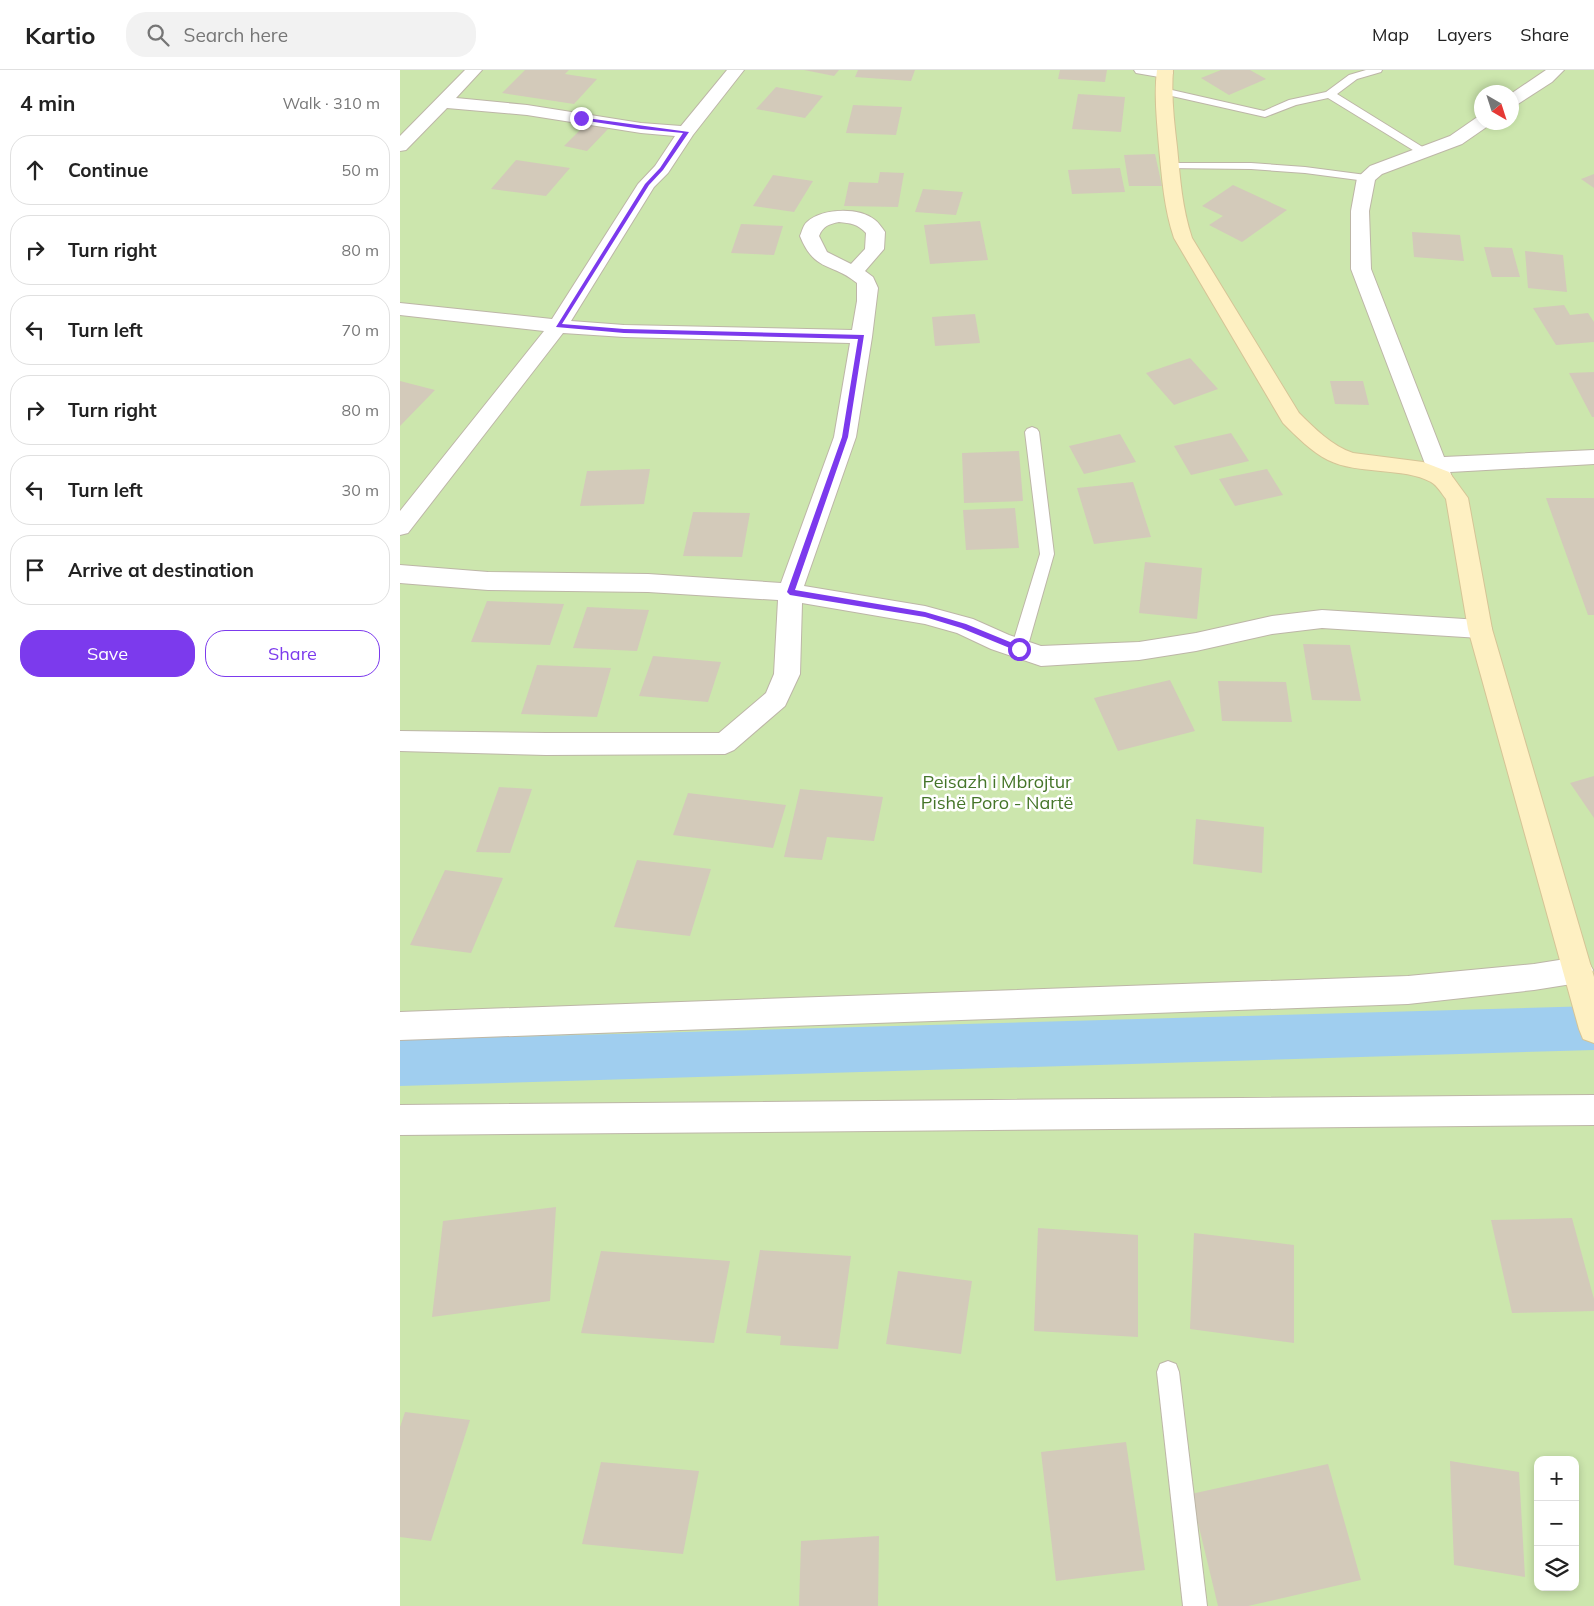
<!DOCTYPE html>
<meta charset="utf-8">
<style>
:root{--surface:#fff;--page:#f2f2f2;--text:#222;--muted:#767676;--line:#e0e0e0;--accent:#7c3aed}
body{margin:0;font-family:Mulish,sans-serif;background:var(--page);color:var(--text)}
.controls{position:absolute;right:15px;bottom:15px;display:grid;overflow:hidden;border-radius:10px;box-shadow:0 2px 8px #0003}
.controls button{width:45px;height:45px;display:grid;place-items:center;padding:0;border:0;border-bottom:1px solid var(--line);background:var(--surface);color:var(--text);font:25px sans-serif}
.compass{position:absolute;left:1074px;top:15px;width:45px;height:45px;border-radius:50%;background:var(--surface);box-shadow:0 2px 8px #0003;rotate:141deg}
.stop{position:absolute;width:15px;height:15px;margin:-11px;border:4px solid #7c3aed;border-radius:50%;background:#fff}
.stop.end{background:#7c3aed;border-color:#fff;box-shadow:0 1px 5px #0008}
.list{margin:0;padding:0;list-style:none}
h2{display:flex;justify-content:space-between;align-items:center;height:65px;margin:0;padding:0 20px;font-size:21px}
h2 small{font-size:16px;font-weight:400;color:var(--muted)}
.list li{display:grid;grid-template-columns:32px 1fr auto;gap:15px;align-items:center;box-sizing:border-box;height:70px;margin:0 10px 10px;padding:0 10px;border:1px solid var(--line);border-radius:20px}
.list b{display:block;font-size:19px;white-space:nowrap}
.list em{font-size:16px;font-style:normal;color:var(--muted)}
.actions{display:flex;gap:10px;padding:15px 20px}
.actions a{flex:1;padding:11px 0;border:1px solid var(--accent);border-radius:20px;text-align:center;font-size:18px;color:var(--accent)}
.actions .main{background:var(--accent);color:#fff}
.icon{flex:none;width:28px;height:28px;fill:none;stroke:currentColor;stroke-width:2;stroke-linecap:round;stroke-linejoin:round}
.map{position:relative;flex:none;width:1194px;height:1536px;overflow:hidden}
header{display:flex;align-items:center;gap:30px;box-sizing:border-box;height:70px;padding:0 25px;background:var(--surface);border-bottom:1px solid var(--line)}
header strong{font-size:24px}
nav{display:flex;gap:28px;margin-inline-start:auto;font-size:18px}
.search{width:350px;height:45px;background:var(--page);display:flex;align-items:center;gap:12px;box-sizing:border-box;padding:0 18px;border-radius:20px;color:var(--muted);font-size:19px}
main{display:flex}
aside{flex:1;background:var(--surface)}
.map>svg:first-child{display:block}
.green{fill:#cce6ad;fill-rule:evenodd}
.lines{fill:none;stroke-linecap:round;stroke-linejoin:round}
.canal{fill:#a0ceef;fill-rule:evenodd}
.building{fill:#d3caba}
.lane-casing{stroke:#bdb6a7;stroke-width:2}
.street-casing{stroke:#bdb6a7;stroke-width:2}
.secondary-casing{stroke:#d5c496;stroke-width:2}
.lane{fill:#fff;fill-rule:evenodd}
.street{fill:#fff;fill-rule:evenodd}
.secondary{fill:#fef0c2;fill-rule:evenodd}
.route{fill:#7c3aed}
.labels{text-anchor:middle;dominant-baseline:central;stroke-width:5;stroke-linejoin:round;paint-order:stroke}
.park-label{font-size:18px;fill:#457529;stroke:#fff}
</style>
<header>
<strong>Kartio</strong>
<div class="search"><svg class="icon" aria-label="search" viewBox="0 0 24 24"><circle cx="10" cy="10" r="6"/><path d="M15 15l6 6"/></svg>Search here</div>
<nav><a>Map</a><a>Layers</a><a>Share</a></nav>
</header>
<main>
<aside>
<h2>4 min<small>Walk · 310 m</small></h2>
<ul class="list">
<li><svg class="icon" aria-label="ahead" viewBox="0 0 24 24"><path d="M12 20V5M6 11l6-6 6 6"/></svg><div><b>Continue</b></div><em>50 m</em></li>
<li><svg class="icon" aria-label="right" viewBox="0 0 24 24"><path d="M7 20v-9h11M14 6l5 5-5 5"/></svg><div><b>Turn right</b></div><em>80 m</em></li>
<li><svg class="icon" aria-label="left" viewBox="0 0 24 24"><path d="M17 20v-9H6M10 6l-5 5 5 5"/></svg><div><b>Turn left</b></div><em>70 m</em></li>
<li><svg class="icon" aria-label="right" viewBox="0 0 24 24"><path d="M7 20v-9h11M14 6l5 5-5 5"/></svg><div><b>Turn right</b></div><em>80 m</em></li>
<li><svg class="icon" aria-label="left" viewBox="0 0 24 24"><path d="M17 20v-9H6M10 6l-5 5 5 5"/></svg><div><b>Turn left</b></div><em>30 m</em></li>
<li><svg class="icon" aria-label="arrive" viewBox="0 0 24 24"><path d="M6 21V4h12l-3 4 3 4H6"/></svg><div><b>Arrive at destination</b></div></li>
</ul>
<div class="actions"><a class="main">Save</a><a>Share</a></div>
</aside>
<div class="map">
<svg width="1194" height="1536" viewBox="0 0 1194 1536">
<rect width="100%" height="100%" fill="#f2eee4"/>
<path class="green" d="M0,0H1194V1536H0ZM1082,22H1112V52H1082ZM1138,1390H1175V1517H1138Z"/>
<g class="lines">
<path class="canal" d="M1194,936V980L0,1016V970Z"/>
</g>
<g class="building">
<path d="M125,0H169L165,4L197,9L174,34L102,23Z"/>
<path d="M404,0H439L434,6Z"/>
<path d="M458,0H515L511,11L455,7Z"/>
<path d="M660,0H707L705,12L658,9Z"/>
<path d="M821,0H850L866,9L829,25L801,8Z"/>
<path d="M376,17L423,26L405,48L356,39Z"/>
<path d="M678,24L725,27L721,62L672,59Z"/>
<path d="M453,35L502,37L496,65L446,63Z"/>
<path d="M186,54L208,59L187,81L164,76Z"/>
<path d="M755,84L762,116H729L724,85Z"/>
<path d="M116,90L170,98L146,126L91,119Z"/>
<path d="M720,98L725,122L672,124L668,100Z"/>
<path d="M480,102L504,103L498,137L444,136L449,112L478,113Z"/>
<path d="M1194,104V118L1181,109Z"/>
<path d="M373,105L413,111L394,142L353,136Z"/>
<path d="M833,115L887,140L842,172L809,155L823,146L802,136Z"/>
<path d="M523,119L563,122L556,145L515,142Z"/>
<path d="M580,151L588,190L530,194L524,155Z"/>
<path d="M341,154L383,156L374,185L331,183Z"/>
<path d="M1012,162L1060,165L1064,191L1014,187Z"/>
<path d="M1084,177L1112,178L1120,207H1092Z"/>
<path d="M1125,181L1163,185L1167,222L1128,218Z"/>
<path d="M1164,235L1170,245L1188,243L1194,252V272L1156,275L1133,238Z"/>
<path d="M575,244L580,273L535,276L532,247Z"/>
<path d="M790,288L818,319L774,335L746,303Z"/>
<path d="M1194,302V347H1192L1169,303Z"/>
<path d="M0,311L35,320L0,356Z"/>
<path d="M930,311H963L969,335L935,334Z"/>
<path d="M831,363L849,391L791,405L774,376Z"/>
<path d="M720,364L736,392L684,404L669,376Z"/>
<path d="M619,381L623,431L564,433L562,383Z"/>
<path d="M250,399L244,434L180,436L187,401Z"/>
<path d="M867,399L883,425L835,436L819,409Z"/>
<path d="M733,412L751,467L694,474L677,418Z"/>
<path d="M1146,428H1194V545H1188Z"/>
<path d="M615,438L619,478L566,480L563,440Z"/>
<path d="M293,442L350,443L342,487L283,486Z"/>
<path d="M745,492L802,498L797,549L739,543Z"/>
<path d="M87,531L164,534L150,575L71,572Z"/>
<path d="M187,537L249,540L237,581L173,578Z"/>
<path d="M903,574L950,575L961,631L912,630Z"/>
<path d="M253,586L321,592L308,632L239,626Z"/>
<path d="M137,595L211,598L197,647L121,644Z"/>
<path d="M770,610L795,661L718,681L694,628Z"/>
<path d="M818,611L886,612L892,652L822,651Z"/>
<path d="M1194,706V748L1170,713Z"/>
<path d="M99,717L132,719L110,783L76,782Z"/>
<path d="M400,719L483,727L474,771L427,767L422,790L384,787Z"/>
<path d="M288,723L386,735L373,778L273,765Z"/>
<path d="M796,749L864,757L862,803L793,794Z"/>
<path d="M237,790L311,799L290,866L214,857Z"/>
<path d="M45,800L103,808L71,883L10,875Z"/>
<path d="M156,1137L150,1231L32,1247L43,1151Z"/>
<path d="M1172,1148L1194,1229V1241L1112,1243L1091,1150Z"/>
<path d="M638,1158L738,1165V1267L634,1261Z"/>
<path d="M794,1163L894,1175V1273L790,1259Z"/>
<path d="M360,1180L451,1186L438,1279L380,1275L381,1266L346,1263Z"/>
<path d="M201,1181L330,1191L314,1273L181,1263Z"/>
<path d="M498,1201L572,1211L561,1284L486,1274Z"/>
<path d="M5,1342L70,1350L31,1471L0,1467V1357Z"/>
<path d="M726,1372L745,1500L656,1511L641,1382Z"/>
<path d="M1050,1391L1119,1402L1125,1507L1054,1495Z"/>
<path d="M201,1392L299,1401L283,1484L182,1474Z"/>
<path d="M928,1394L961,1510L848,1536H818L791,1424Z"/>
<path d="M479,1466L478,1536H399L401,1471Z"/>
</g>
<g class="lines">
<g class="lane-casing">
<g id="lane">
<path d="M966,0H982L981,2L957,9L937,24L1029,81L1031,83L1029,85H1021L928,28L896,35L865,47L763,24L758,21L763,18L864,41L889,30L926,22L949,5Z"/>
<path d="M769,93H851L905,97L966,105L972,108L966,111L905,103L851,99L765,98L763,96L765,94Z"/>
<path d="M632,357L637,359L639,362L654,484L627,579L625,583L619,585L613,583L611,579L640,484L625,362L627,359Z"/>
<path d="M768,1291L776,1294L779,1302L807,1536H783L757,1302L760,1294Z"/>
</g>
</g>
<g class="street-casing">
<g id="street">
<path d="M65,0H82L56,28L127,35L241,53L281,56L327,0H344L293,65L268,103L254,117L171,251L224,255L452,260L457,231V213C432,192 415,203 400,166C402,162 403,155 407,152C422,138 459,137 475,150C479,153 482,158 485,162L484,179L465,201L473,207L478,218L472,267L456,367L404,516L525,536L573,549L609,565L641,576L739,572L796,563L872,546L922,540L1080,550L1089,552L1092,559L1089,566L1080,568L922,558L872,564L796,581L739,590L641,596L591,579L557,563L525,554L402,533L400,604L385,636L334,680L325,684L146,685L0,681V661L146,663H319L366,623L374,604L378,530L248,522L88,520L0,513V495L88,502L248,504L381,513L434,367L450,273L224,267L163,263L8,463L0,465V441L144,261L0,245V233L152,249L238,114L255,96L275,66L241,63L127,45L47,38L6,80L0,81V66ZM439,152C450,153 458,154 466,163L465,179L451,194L427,182L419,166C423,156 429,154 439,152Z"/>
<path d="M734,0H771L773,3L771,6L765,8L736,3Z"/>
<path d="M1146,0H1164L1152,12L1118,34L1112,35V23Z"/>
<path d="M1082,47V52H1090L1088,56L1062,74L982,104L975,110L969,141L971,199L1044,387L1194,380V394L1050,402L1052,407L1049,412L1041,415L1033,412L1030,407L951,199V141L957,108L970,96L1050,66L1076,48Z"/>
<path d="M1178,887L1188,891L1193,900L1188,909L1178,913L1134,920L1008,934L0,970V942L1008,906L1134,894Z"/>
<path d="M1194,1025V1055L0,1065V1035Z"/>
</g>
</g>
<g class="secondary-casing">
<path id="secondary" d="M757,0H773C771,26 774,51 777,77C780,108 782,138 792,168L899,343C914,358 932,376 953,383L1023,392L1049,402L1068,428L1092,559L1194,907V973L1183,969L1179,959L1068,559L1046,429C1042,424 1037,415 1031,412C1004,397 958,405 928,390C912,382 896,366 883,353L774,168C764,138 762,108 759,77C757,51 754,26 757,0Z"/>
</g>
<use href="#lane" class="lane"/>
<use href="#street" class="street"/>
<use href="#secondary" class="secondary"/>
</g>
<path class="route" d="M179,47L289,62L263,100L249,115L162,254L224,259L464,265L448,367L395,520L525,542L566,554L622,577V581H617L561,558L525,547L390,525L387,522L442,367L458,269L224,263L156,257L245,114L260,98L283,63L241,59L181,50Z"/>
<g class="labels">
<g class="park-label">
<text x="597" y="711">Peisazh i Mbrojtur<tspan x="597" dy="21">Pishë Poro - Nartë</tspan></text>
</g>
</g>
</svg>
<div class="controls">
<button>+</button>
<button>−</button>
<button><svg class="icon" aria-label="layers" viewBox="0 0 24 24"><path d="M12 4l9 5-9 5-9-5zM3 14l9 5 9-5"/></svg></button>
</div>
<svg class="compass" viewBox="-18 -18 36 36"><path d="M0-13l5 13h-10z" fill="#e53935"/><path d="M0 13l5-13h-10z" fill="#767676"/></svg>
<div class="stop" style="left:619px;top:579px"></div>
<div class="stop end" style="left:181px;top:48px"></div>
</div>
</main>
